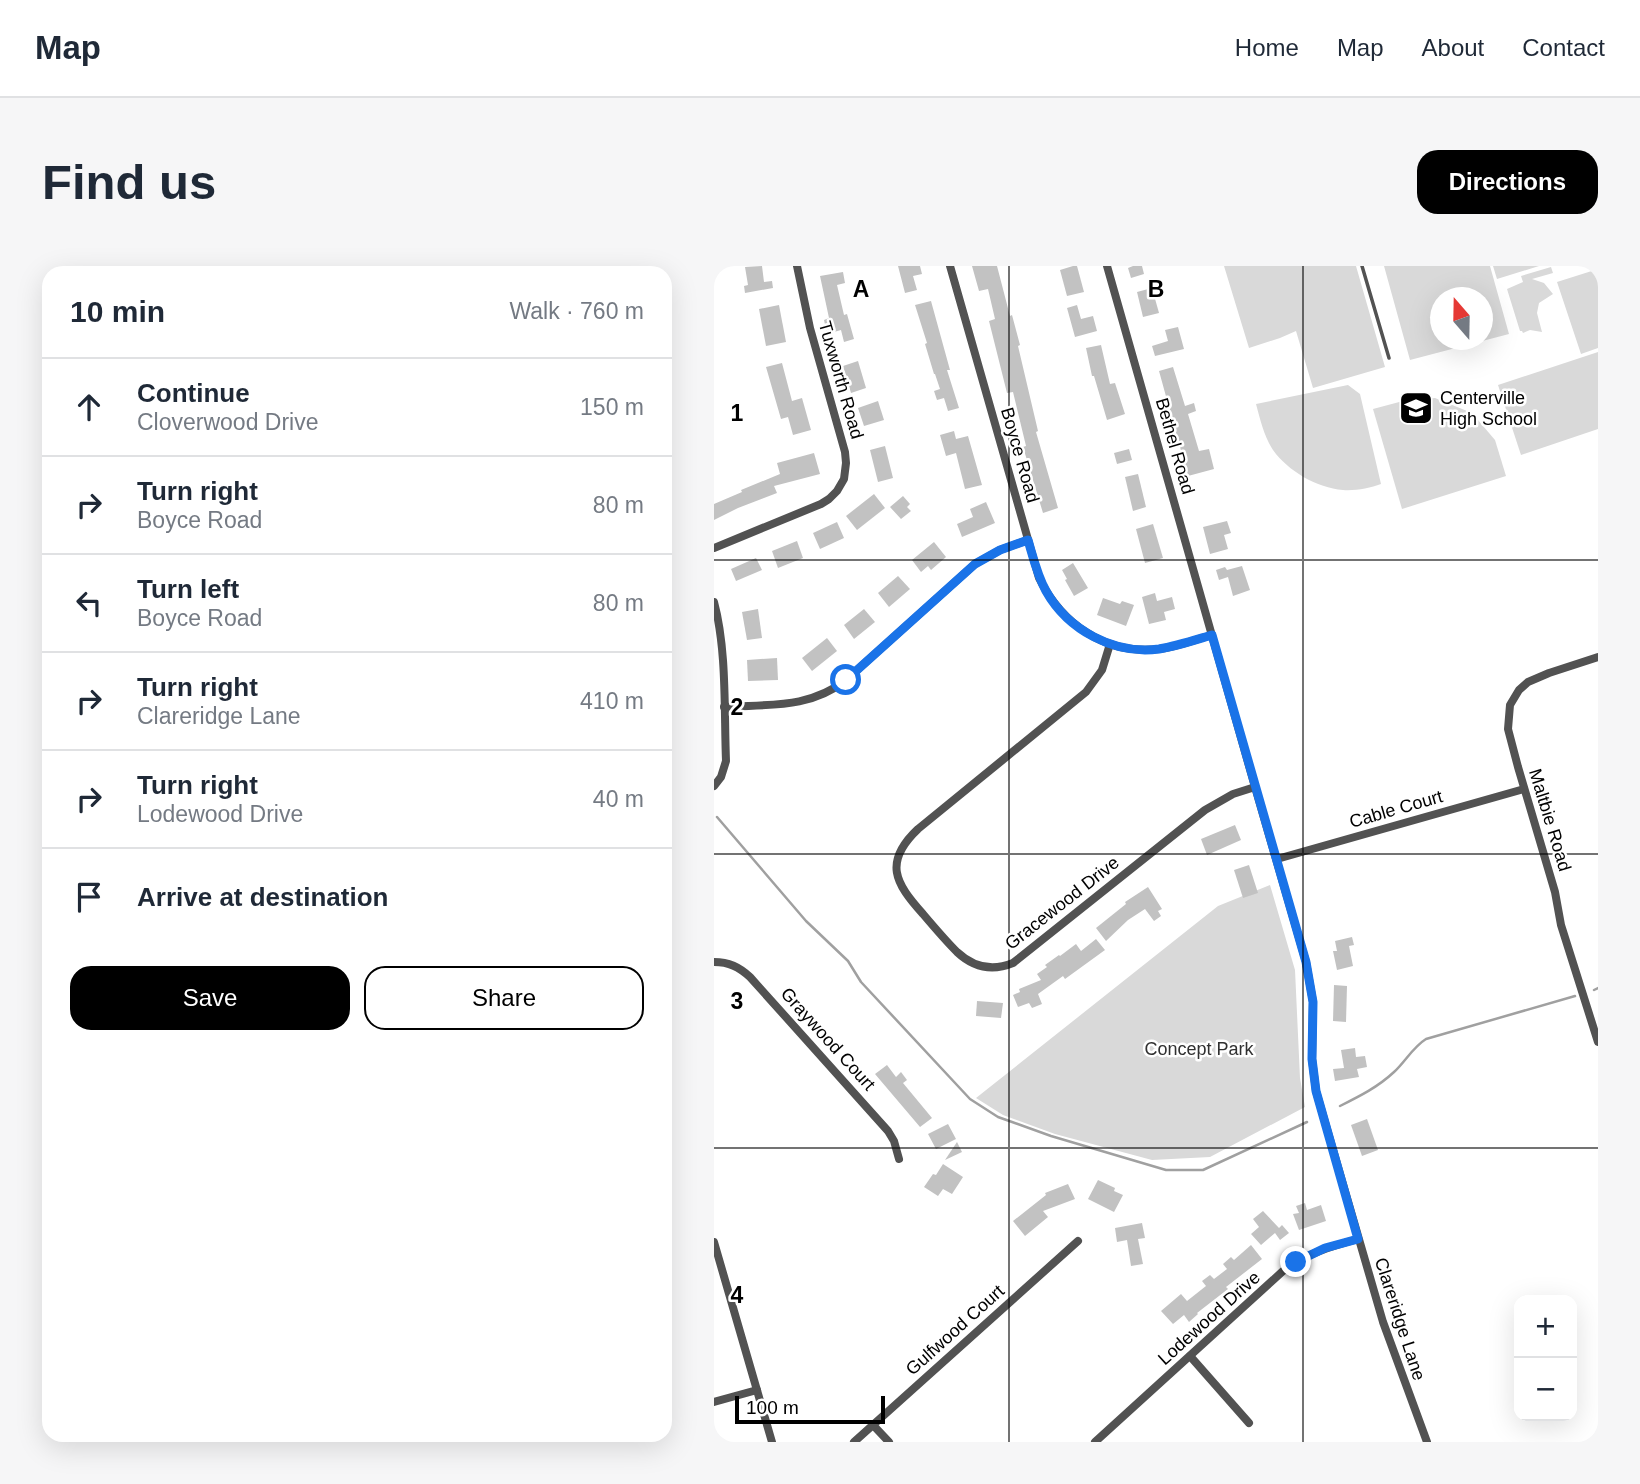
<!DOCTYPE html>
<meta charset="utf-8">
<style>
:root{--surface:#fff;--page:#f6f6f7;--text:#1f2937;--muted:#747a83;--line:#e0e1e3;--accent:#000}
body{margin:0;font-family:Arial,sans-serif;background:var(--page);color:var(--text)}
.controls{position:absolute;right:21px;bottom:21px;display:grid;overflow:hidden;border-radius:14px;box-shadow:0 7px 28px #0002}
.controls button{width:63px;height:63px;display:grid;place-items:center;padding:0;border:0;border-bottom:2px solid var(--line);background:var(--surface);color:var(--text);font:35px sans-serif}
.compass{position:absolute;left:716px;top:21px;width:63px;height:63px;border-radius:50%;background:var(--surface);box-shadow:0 7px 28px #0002;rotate:340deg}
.scale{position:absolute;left:21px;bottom:18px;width:150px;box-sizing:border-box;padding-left:7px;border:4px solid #000;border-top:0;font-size:19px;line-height:24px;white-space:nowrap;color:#000;-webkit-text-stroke:5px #fff;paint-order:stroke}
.stop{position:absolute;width:21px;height:21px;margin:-16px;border:5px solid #1a73e8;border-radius:50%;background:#fff}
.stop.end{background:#1a73e8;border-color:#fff;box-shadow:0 2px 7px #0008}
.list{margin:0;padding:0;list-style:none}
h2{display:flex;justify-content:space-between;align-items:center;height:91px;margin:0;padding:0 28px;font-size:30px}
h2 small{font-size:23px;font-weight:400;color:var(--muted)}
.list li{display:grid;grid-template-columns:46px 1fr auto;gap:21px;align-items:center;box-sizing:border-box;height:98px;padding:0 28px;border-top:2px solid var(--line)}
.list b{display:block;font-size:26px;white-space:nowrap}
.list p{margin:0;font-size:23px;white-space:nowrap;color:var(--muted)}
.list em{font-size:23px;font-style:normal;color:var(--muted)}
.actions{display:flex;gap:14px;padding:21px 28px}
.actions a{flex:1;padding:16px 0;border:2px solid var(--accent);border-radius:21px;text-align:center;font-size:24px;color:var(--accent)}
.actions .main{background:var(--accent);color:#fff}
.icon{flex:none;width:38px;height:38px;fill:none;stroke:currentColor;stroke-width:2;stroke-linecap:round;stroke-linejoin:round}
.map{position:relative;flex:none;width:884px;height:1176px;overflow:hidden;border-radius:21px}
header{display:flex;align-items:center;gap:42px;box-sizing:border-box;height:98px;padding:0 35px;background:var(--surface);border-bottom:2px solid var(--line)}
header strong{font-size:33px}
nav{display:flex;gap:38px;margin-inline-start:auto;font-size:24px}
.intro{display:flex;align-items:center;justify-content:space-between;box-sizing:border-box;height:168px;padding:0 42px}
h1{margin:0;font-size:49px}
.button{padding:18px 32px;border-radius:21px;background:var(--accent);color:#fff;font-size:24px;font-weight:700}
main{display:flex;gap:42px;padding:0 42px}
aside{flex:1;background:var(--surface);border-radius:21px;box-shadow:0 7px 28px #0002}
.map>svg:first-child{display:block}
.green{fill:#d9d9d9;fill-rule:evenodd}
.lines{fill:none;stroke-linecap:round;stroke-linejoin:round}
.stream{stroke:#a0a0a0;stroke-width:2.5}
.building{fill:#c2c2c2}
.lane{stroke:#525252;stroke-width:3.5}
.street{stroke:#525252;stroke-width:8}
.route{stroke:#1a73e8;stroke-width:9}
.grid{fill:none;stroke:#000;stroke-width:2;stroke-opacity:0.55}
.labels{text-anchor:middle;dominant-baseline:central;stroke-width:5;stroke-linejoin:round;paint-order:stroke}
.street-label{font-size:18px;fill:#000;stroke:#fff}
.poi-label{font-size:18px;fill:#000;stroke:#fff;text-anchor:start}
.park-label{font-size:18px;fill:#303030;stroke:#fff}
.grid-label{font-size:23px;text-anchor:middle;font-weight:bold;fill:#000;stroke:#fff;stroke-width:5;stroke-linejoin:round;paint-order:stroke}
</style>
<header>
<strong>Map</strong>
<nav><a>Home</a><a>Map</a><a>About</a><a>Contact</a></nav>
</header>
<div class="intro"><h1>Find us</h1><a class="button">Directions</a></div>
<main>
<aside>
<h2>10 min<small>Walk · 760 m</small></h2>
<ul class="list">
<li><svg class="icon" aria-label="ahead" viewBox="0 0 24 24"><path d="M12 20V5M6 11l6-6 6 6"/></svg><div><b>Continue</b><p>Cloverwood Drive</p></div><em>150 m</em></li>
<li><svg class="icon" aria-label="right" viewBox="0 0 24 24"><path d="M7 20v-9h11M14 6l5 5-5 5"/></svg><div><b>Turn right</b><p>Boyce Road</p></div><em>80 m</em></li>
<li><svg class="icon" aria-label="left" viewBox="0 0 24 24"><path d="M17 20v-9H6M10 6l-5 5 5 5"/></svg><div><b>Turn left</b><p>Boyce Road</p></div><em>80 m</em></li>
<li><svg class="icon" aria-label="right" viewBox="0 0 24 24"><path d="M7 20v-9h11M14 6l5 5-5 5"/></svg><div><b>Turn right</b><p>Clareridge Lane</p></div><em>410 m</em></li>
<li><svg class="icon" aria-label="right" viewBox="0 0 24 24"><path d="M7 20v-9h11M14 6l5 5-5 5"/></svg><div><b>Turn right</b><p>Lodewood Drive</p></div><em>40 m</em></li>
<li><svg class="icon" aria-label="arrive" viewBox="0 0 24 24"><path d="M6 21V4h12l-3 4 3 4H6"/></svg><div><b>Arrive at destination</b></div></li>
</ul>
<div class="actions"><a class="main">Save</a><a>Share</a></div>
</aside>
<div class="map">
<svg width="884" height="1176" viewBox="0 0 884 1176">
<rect width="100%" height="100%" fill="#fff"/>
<g class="green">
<path d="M510,0H642L671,101L599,122L582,65L566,72L535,82Z"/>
<path d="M670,0H776L795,68L696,94ZM726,32H768V74H726Z"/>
<path d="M779,0H825L783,13Z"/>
<path d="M837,1L839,7L818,13L830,17L839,28L825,37L823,47L828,66L816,64L809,67L808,65H806L793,23L809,16L807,10Z"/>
<path d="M884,3V82L867,88L843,16Z"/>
<path d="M884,86V163L807,189L784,119Z"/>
<path d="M634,119L646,128L667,218C656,222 641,225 629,224C603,222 574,205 559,184C550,170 546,153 542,138Z"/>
<path d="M721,132L758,147L781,174L792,210L688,243L659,143L689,135Z"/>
<path d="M556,619L581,704L586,812L591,841L496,891L438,894L341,868L289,849L262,832L504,640Z"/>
</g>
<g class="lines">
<g class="stream">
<path d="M3,551L92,655L134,695L147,716L256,833L284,851L337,870L452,904H489L593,856"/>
<path d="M880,724L884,722"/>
<path d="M626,840C646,830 664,821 680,806C691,796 699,781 712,773L861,730"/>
</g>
</g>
<g class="building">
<path d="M48,0L50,16L58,15L59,22L31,27L30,20L34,19L31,1Z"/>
<path d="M184,0H206L208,8L199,10L203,24L191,27Z"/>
<path d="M258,0H283L296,50L298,49L306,79L304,80L324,165L322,166L344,242L329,247L309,181L312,180L299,126L293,127L275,55L281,53L274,23L265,25Z"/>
<path d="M359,0H363L370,26L353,30L346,4Z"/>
<path d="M419,0H428L430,8L417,12L414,2Z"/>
<path d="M129,6L131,17L123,19L130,49L133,48L140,73L130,76L127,64L113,68L110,54L115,52L106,10Z"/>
<path d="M438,22L445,47L429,51L423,26Z"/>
<path d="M217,35L236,104H233L245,142L234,145L230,132L223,134L220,125L226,123L221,108H220L211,78L213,77L201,39Z"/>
<path d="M65,39L72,76L52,80L45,43Z"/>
<path d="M363,39L367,53L379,50L383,65L361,71L353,42Z"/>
<path d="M464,61L470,83L441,90L438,80L454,75L451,64Z"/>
<path d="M387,79L396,118L401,117L411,148L393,154L380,110H378L372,82Z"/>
<path d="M144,95L152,122L137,127L129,100Z"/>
<path d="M68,97L78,135L88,132L97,164L79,169L74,151L67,153L52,101Z"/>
<path d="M459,101L471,140L480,137L482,145L474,148L485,185L495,183L500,203L474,210L445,105Z"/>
<path d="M164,135L170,154L150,160L144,142Z"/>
<path d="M240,165L242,173L254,170L268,219L251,223L242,187L232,190L226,169Z"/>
<path d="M171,180L179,212L164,216L156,184Z"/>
<path d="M415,183L418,194L403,198L400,187Z"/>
<path d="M100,187L106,208L60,220L63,227L24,242L0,254V238L28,226L27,224L66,208L63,197Z"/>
<path d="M424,208L432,241L419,245L411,211Z"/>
<path d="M160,228L171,242L143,264L132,250Z"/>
<path d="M189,230L196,238L193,241L197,245L187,253L176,241Z"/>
<path d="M272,236L281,257L248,271L243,258L259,251L256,243Z"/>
<path d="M513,255L517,267L510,269L514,283L496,288L489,261Z"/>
<path d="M123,256L130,272L106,283L99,267Z"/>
<path d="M439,258L449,292L431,297L422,263Z"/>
<path d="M83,275L89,292L64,302L58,285Z"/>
<path d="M220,276L232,291L217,304L214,300L207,306L198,294Z"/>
<path d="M42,292L48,304L22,315L17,303Z"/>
<path d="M359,297L374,322L360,330L351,314L353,313L348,304Z"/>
<path d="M528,300L536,324L519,330L514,311L505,314L502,304L511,301L513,304Z"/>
<path d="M184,310L196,323L175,341L164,327Z"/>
<path d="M441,327L443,335L458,331L461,343L450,346L452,354L435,358L428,331Z"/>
<path d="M389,332L406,338L408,335L420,339L412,360L383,349Z"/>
<path d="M44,343L48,372L33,374L28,346Z"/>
<path d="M150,343L161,356L140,373L130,359Z"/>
<path d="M113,372L123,385L98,405L88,392Z"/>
<path d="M63,392L64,414L34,415L33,394Z"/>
<path d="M521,559L527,574L493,589L487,573Z"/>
<path d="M535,599L544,627L529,632L520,604Z"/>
<path d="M434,621L448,643L444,645L447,650L440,655L431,643L414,654L392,675L382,662L412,638L411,636Z"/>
<path d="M638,671L640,679L635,680L639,700L623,704L619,685H623L621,675Z"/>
<path d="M382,673L391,684L351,713L349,710L324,728L328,738L318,742L315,737L304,741L299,729L306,726L305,723L327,714L323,708L333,701L331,699L345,689L346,690L362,678L367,685Z"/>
<path d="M620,719L633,720L632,756L619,755Z"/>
<path d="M263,735L289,737L287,752L262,750Z"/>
<path d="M641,782L642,791L651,790L653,801L643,803L645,811L621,815L619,803L630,802L627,784Z"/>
<path d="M173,799L182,811L187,806L193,814L189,817L218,852L206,861L161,808Z"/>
<path d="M653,853L664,884L648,890L637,859Z"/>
<path d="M234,858L242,873L222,883L214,868Z"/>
<path d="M243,876L248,886L231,894Z"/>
<path d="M229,898L249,911L238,928L229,923L224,930L210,921L219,908L222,909Z"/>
<path d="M384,914L401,922L400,925L409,929L400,946L374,933Z"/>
<path d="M354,918L361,933L329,945L334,951L311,970L299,955L332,929L331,927Z"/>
<path d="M591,937L593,944L607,939L612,955L585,964L579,948L585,947L582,940Z"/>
<path d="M549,945L565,962L568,959L575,967L566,974L561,967L547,979L537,968L545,961L539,953Z"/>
<path d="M428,957L431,972L424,973L429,998L417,1000L413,974L403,976L401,962Z"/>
<path d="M537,979L548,993L512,1021L514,1023L483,1047L484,1048L475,1056L470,1049L459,1058L447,1045L467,1028L473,1035L492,1020L488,1015L496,1009L500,1013L513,1003L509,998L517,991L520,994Z"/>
</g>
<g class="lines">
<path class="lane" d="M648,0L675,92"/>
<g class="street">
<path d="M236,0L325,312C348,358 391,389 445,383C463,381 480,374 498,369"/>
<path d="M393,0L541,521L592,696L599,736L598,793L602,825L669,1056L713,1176"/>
<path d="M0,282L107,238L115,233L123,225L130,213L132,197L131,186L96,62L83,0"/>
<path d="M0,336C13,384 10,445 12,495L7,511L0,520"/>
<path d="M396,378L388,404L372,426L204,563C169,596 181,617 209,648C220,661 231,674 243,686C259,701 277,706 299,697L491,544L519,528L541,521"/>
<path d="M884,391L835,407L814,416L805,424L796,439L794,463L804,501L841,626L847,659L884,776"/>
<path d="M10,441C55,438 95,443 132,414L261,298L286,284L314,274"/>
<path d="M563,593L810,523"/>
<path d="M0,696C15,696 25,701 36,711L174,865L180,875L185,893"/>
<path d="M0,976L58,1176"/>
<path d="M476,1090L535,1157"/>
<path d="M0,1136L43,1124"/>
<path d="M159,1159L175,1176"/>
<path d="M140,1176L364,975"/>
<path d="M381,1176L569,1005C594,987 615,981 644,973"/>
</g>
</g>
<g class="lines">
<path class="route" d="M132,414L261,298L286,284L314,274C319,291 323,309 332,325C354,364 400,389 445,383C463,380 481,374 498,369L592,696L599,736L598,793L602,825L644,973L611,982L582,996"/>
</g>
<path class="grid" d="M295,0V1176M589,0V1176M0,294H884M0,588H884M0,882H884"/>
<defs>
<g id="school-square" transform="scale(1.75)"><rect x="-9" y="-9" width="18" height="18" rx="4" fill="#000" stroke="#fff"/><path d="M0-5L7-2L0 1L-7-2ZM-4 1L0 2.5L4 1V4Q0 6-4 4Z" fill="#fff"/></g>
</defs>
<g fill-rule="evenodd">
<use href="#school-square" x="702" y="142"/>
</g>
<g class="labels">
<g class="street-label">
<text transform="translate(127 114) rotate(74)">Tuxworth Road</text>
<text transform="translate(461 180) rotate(74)">Bethel Road</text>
<text transform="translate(306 189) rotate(74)">Boyce Road</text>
<text transform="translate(682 543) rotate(-16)">Cable Court</text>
<text transform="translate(836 554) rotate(73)">Maltbie Road</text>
<text transform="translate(348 637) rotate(-38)">Gracewood Drive</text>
<text transform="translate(114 773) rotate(48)">Graywood Court</text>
<text transform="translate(495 1052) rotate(-42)">Lodewood Drive</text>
<text transform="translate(686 1053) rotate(72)">Clareridge Lane</text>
<text transform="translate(241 1064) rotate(-42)">Gulfwood Court</text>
</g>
<g class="poi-label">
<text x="726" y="132">Centerville<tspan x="726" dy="21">High School</tspan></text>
</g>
<g class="park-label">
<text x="485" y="783">Concept Park</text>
</g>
</g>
<g class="grid-label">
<text x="147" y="31">A</text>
<text x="442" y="31">B</text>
<text x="23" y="155">1</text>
<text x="23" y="449">2</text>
<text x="23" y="743">3</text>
<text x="23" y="1037">4</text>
</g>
</svg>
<div class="controls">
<button>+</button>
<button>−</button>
</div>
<svg class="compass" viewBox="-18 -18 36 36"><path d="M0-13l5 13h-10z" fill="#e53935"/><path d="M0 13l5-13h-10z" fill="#747a83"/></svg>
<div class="scale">100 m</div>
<div class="stop" style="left:132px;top:414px"></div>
<div class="stop end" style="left:582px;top:996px"></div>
</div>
</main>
